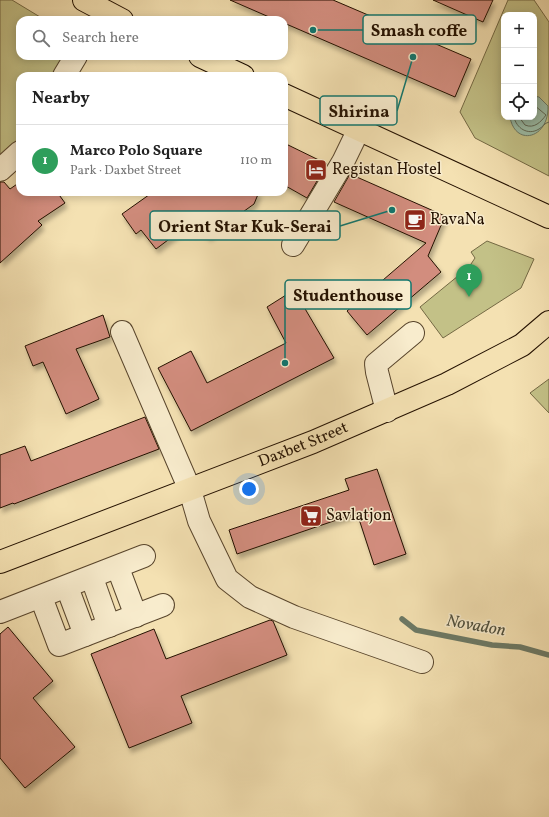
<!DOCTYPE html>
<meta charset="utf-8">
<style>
:root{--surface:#fff;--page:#f2f2f2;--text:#222;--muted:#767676;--line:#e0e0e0;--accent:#db2777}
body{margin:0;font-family:Vollkorn,serif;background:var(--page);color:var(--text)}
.controls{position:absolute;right:12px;top:12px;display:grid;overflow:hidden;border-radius:8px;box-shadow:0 2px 10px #0003}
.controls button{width:36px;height:36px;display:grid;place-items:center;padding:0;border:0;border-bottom:1px solid var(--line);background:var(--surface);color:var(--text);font:20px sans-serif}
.you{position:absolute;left:249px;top:489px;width:14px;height:14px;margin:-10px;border:3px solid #fff;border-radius:50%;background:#1a73e8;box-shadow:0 0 0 6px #1a73e833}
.badge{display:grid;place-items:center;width:26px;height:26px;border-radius:50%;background:var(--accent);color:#fff;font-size:13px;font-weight:700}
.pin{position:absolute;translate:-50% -33px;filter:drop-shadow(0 1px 2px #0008)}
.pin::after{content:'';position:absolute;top:21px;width:14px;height:12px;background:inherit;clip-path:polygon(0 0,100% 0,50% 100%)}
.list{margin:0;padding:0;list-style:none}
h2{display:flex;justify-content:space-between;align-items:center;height:52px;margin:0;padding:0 16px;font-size:17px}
h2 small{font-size:13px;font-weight:400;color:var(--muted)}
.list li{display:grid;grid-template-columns:26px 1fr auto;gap:12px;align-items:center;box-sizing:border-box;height:72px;padding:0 16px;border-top:1px solid var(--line)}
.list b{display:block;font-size:15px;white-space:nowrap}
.list p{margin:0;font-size:13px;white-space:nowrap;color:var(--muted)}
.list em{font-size:13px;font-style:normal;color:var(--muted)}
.icon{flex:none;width:22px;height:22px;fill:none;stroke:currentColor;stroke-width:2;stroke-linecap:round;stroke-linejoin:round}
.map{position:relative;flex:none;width:549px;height:817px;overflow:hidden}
.search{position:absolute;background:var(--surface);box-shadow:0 2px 10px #0003;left:16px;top:16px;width:272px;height:44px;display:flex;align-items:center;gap:10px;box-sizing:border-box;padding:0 14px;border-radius:12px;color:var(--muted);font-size:15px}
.panel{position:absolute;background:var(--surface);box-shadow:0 2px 10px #0003;left:16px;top:72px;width:272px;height:124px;border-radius:12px}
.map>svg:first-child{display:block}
.green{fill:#c3c187;stroke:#746944;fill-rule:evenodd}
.water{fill:#9cbea8;stroke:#6c7965}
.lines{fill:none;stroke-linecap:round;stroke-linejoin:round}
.shore{stroke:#606854;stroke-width:1}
.stream{stroke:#6c7965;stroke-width:5.5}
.building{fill:#d28d7e;stroke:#241100;filter:url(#shadow)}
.minor-casing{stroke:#58452c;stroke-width:24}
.major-casing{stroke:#241100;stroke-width:24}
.minor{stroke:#f8eccd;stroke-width:22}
.major{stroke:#f4e1b2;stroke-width:22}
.labels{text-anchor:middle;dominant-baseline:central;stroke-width:3;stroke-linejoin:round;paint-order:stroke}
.poi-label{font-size:16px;fill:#241100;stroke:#f8eccd;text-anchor:start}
.street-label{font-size:16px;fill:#241100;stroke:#f8eccd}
.water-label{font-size:17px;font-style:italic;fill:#4e4e3b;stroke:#f8eccd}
.leader{fill:none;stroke:#0f766e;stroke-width:1.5}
.callout-dot{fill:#0f766e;stroke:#f8eccd;stroke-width:1.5}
.callout{fill:#f8eccd;stroke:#0f766e;stroke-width:1.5}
.callout-label{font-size:17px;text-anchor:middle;font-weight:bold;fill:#241100}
</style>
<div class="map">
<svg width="549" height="817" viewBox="0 0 549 817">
<defs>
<filter id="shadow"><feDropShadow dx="2.5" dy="4.5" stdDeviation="2" flood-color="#0004"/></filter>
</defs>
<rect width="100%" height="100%" fill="#f4e1b2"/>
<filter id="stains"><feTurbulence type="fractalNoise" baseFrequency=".005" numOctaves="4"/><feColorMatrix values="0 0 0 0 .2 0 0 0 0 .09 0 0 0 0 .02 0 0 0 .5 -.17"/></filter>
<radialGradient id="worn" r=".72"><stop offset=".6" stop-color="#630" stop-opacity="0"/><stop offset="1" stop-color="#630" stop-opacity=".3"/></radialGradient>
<g class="green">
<path d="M0,0H12L45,20H20V56H69L57,76H20V142L0,163Z"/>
<path d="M508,0H534L549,22V176L475,138L460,112ZM504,15H534V117H504Z"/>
<path d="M487,241L534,259L521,288L443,338L420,307L469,267L475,258L471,252Z"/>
<path d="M549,379V413L530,393Z"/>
</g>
<path class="water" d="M534,96L539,97L548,106C549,139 515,147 510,117H534Z"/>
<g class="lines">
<g class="shore">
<path d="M514,117C516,128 528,136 539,129C543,127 544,123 549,122"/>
<path d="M519,117L525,125C534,129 541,122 546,115L534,105"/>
</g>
<path class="stream" d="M402,619L416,630L492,645L520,647L549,655"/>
</g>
<g class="building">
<path d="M230,0H333L471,59L455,97L284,23V20H276Z"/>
<path d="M433,0H493L483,22Z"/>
<path d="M284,143L327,164L307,198L284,185Z"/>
<path d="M350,174L445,216L428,256L441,272L367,335L347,311L426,243L334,202Z"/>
<path d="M0,182H4L10,189L20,182V192H57L65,203L38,221L42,225L0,263Z"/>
<path d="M153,192H259L254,204L208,237L196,219L156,249L141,230L136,234L122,214Z"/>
<path d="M294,290L334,358L191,431L158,368L191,351L207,383L286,343L267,307Z"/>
<path d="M103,315L110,337L76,349L99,399L66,414L43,362L33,366L25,346Z"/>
<path d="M145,417L159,449L14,504L13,503L0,508V455L25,446L31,461Z"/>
<path d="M377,469L406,554L374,565L357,513L237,554L229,530L349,490L345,479Z"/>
<path d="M270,620L273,621L287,655L181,696L192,723L129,748L91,654L154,629L166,659Z"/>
<path d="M8,627L53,681L33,698L75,747L25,788L0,758V634Z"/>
</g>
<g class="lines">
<g class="minor-casing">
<g id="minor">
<path d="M64,76L76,56"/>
<path d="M0,170L20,152"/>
<path d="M293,245L343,162L359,129"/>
<path d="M122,332L190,490L199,521L227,579L250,597L294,617L422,662"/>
<path d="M387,411L377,372L376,364L413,333"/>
<path d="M118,568L136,616"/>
<path d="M92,578L109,626"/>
<path d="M67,587L85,635"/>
<path d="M41,597L59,645L163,605"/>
<path d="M0,612L144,556"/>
</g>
</g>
<g class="major-casing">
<g id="major">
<path d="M84,0L122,20"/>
<path d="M200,56L243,76"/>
<path d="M284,95L549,217"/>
<path id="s1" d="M0,562L313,442L447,384L522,345L549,322"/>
</g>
</g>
<use href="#minor" class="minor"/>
<use href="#major" class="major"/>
</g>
<defs>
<g id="hotel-square" transform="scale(1.15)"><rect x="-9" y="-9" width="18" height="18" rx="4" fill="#8f2418" stroke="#f8eccd"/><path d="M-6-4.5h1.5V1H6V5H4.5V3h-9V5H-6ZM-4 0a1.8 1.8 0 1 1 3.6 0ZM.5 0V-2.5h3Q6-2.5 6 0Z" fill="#fff"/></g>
<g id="cafe-square" transform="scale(1.15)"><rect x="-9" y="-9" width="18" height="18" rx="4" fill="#8f2418" stroke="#f8eccd"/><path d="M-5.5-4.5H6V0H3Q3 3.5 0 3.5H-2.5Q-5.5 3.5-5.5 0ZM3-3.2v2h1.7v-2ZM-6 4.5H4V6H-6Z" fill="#fff"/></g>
<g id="supermarket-square" transform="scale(1.15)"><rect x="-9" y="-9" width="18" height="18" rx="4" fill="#8f2418" stroke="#f8eccd"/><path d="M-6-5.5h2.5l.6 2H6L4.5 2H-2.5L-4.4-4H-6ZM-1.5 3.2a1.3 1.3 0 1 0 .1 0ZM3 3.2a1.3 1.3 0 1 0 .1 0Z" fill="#fff"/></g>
</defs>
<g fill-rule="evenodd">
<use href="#hotel-square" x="316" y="170"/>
<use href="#cafe-square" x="415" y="220"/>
<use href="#supermarket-square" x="311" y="516"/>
</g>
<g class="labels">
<g class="poi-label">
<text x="332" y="170">Registan Hostel</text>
<text x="430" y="220">RavaNa</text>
<text x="326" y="516">Savlatjon</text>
</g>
<g class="street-label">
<text stroke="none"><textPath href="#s1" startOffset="325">Daxbet Street</textPath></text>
</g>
<g class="water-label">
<text transform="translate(476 626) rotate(10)">Novadon</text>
</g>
</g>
<path class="leader" d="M313 30L363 30M413 57L397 111M392 210L340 226M285 363L285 295"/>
<g class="callout-dot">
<circle cx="313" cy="30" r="4"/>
<circle cx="413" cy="57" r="4"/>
<circle cx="392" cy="210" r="4"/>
<circle cx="285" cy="363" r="4"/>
</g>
<g class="callout">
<rect x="363" y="15" width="113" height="29" rx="4"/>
<rect x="320" y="96" width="77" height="29" rx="4"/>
<rect x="150" y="211" width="190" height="29" rx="4"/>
<rect x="285" y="280" width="126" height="29" rx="4"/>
</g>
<g class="callout-label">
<text x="419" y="36">Smash coffe</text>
<text x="359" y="117">Shirina</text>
<text x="245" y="232">Orient Star Kuk-Serai</text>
<text x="348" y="301">Studenthouse</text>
</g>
<rect width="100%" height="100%" filter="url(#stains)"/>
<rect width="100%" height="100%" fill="url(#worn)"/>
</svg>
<div class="controls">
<button>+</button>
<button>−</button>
<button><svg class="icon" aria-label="locate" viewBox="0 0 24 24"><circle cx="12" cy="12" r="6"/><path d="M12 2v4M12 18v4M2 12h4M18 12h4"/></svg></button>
</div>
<div class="you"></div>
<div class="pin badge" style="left:469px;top:297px;background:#2e9e5b">1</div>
<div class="search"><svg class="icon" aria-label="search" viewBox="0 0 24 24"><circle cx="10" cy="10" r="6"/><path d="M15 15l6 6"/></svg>Search here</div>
<section class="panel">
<h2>Nearby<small></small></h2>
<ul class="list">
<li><span class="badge" style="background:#2e9e5b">1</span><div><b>Marco Polo Square</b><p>Park · Daxbet Street</p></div><em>110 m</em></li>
</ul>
</section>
</div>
